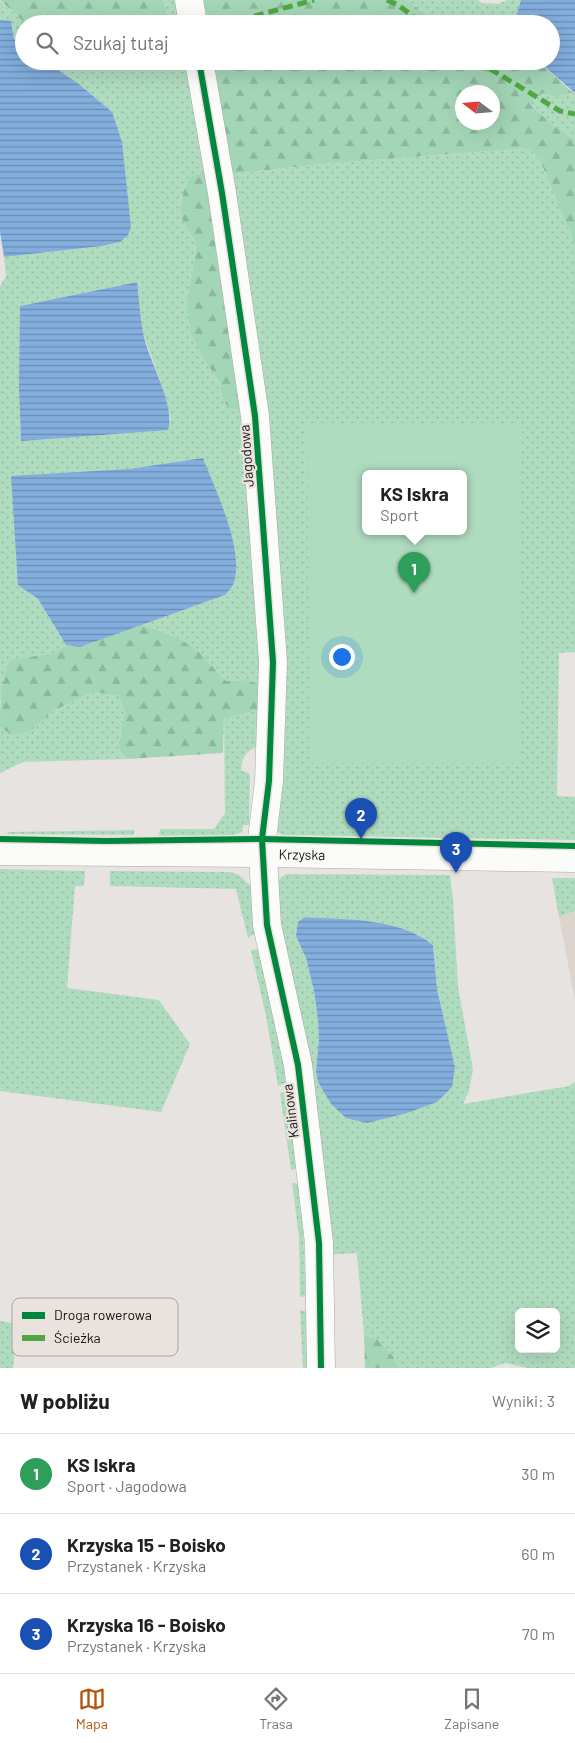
<!DOCTYPE html>
<html lang="pl">
<meta charset="utf-8">
<style>
:root{--surface:#fff;--page:#f6f6f6;--text:#202124;--muted:#757577;--line:#e0e0e0;--accent:#b45309}
body{margin:0;font-family:Barlow,sans-serif;background:var(--page);color:var(--text)}
.controls{position:absolute;right:15px;bottom:15px;display:grid;overflow:hidden;border-radius:8px;box-shadow:0 5px 20px #0002}
.controls button{width:45px;height:45px;display:grid;place-items:center;padding:0;border:0;border-bottom:1px solid var(--line);background:var(--surface);color:var(--text);font:25px sans-serif}
.compass{position:absolute;left:455px;top:85px;width:45px;height:45px;border-radius:50%;background:var(--surface);box-shadow:0 5px 20px #0002;rotate:286deg}
.you{position:absolute;left:341px;top:656px;width:18px;height:18px;margin:-12px;border:4px solid #fff;border-radius:50%;background:#1a73e8;box-shadow:0 0 0 8px #1a73e833}
.badge{display:grid;place-items:center;width:32px;height:32px;border-radius:50%;background:var(--accent);color:#fff;font-size:16px;font-weight:700}
.pin{position:absolute;translate:-50% -41px;filter:drop-shadow(0 1px 2px #0008)}
.pin::after{content:'';position:absolute;top:26px;width:18px;height:15px;background:inherit;clip-path:polygon(0 0,100% 0,50% 100%)}
.popup{position:absolute;left:362px;top:470px;width:105px;height:65px;box-sizing:border-box;display:grid;place-content:center;border-radius:8px;background:var(--surface);filter:drop-shadow(0 1px 4px #0005);font-size:16px;white-space:nowrap;color:var(--muted)}
.popup b{font-size:19px;color:var(--text)}
.popup::after{content:'';position:absolute;left:50%;top:100%;margin-left:-10px;border:10px solid transparent;border-top-color:var(--surface)}
.list{margin:0;padding:0;list-style:none}
h2{display:flex;justify-content:space-between;align-items:center;height:65px;margin:0;padding:0 20px;font-size:21px}
h2 small{font-size:16px;font-weight:400;color:var(--muted)}
.list li{display:grid;grid-template-columns:32px 1fr auto;gap:15px;align-items:center;box-sizing:border-box;height:80px;padding:0 20px;border-top:1px solid var(--line)}
.list b{display:block;font-size:19px;white-space:nowrap}
.list p{margin:0;font-size:16px;white-space:nowrap;color:var(--muted)}
.list em{font-size:16px;font-style:normal;color:var(--muted)}
.icon{flex:none;width:28px;height:28px;fill:none;stroke:currentColor;stroke-width:2;stroke-linecap:round;stroke-linejoin:round}
.map{position:relative;flex:none;width:575px;height:1368px;overflow:hidden}
.search{position:absolute;background:var(--surface);box-shadow:0 5px 20px #0002;left:15px;right:15px;top:15px;height:55px;display:flex;align-items:center;gap:12px;box-sizing:border-box;padding:0 18px;border-radius:28px;color:var(--muted);font-size:19px}
.sheet{height:305px;background:var(--surface)}
nav{display:flex;justify-content:space-around;align-items:center;box-sizing:border-box;height:70px;border-top:1px solid var(--line);background:var(--surface);font-size:14px;color:var(--muted)}
nav a{display:grid;justify-items:center;gap:2px}
nav .on{color:var(--accent)}
.map>svg:first-child{display:block}
.built{fill:#ded4ce}
.grass{fill:url(#grass-dots);fill-rule:evenodd}
.forest{fill:url(#forest-firs);fill-rule:evenodd}
.pitch{fill:#afdcbf;fill-rule:evenodd}
.water{fill:url(#water-rules)}
.lines{fill:none;stroke-linecap:round;stroke-linejoin:round}
.minor-casing{stroke:#aaa7a5;stroke-width:29}
.minor{stroke:#fbfbfa;stroke-width:28}
.quiet{stroke:#51a842;stroke-width:5;stroke-dasharray:10 5;stroke-linecap:butt}
.cycleway-casing{stroke:#eae2dd;stroke-width:9}
.cycleway{stroke:#00873e;stroke-width:6}
.labels{text-anchor:middle;dominant-baseline:central;stroke-width:4.5;stroke-linejoin:round;paint-order:stroke}
.street-label{font-size:14px;fill:#151211;stroke:#eae2dd}
.key{fill:#eae2dd;stroke:#aaa4a0;stroke-width:1}
.key-label{font-size:14px;fill:#151211}
</style>
<div class="map">
<svg width="575" height="1368" viewBox="0 0 575 1368">
<defs>
<pattern id="grass-dots" width="8" height="8" patternUnits="userSpaceOnUse" patternTransform="scale(1.25)"><rect width="8" height="8" fill="#afdcbf"/><path d="M2 2h.1M6 6h.1" fill="none" stroke="#96bca3" stroke-width="1.8" stroke-linecap="round"/></pattern>
<pattern id="forest-firs" width="22" height="20" patternUnits="userSpaceOnUse" patternTransform="scale(1.25)"><rect width="22" height="20" fill="#a3d6b6"/><path d="M5 1l3.5 6h-7zM16 11l3.5 6h-7z" fill="#8bb79b"/></pattern>
<pattern id="water-rules" width="6" height="5" patternUnits="userSpaceOnUse" patternTransform="scale(1.25)"><rect width="6" height="5" fill="#83aedd"/><path d="M0 2.5h6" fill="none" stroke="#6a8cb2"/></pattern>
</defs>
<rect width="100%" height="100%" fill="#e7e3e0"/>
<path class="built" d="M575,911V1000L559,917Z"/>
<g class="grass">
<path d="M163,0H180L183,24H170Z"/>
<path d="M405,0H478L482,3L498,4L507,0H521L515,20L516,24H442Z"/>
<path d="M0,1L26,24H24V46L14,39L11,22L0,20Z"/>
<path d="M45,61H190L209,173L185,186L180,207L183,221L194,239L196,250L186,307L207,364L220,382L223,402L241,407L266,686L247,680L226,681C216,672 209,661 199,652C186,640 158,629 141,625L225,595L231,534L203,458L129,469L18,585L38,599L66,645L54,653L10,660L0,702V286L6,276L4,257L102,246L120,242L112,112L79,84ZM136,282L143,334L162,385L171,421L20,306Z"/>
<path d="M572,92L575,93V140L550,123L529,103L543,93L556,97Z"/>
<path d="M529,148L540,160L575,245V652L559,653L557,796L575,797V840L283,835L276,831V780L223,175L322,164ZM365,474H463V532H365Z"/>
<path d="M93,692L119,696L125,712L118,748L127,759L23,762L0,773V727L11,735L29,732L55,710Z"/>
<path d="M265,709L258,746C245,752 242,757 241,770L250,774L249,825H243L242,832L232,836H159L160,829H214L225,813L224,718Z"/>
<path d="M134,830V835L7,834L8,832Z"/>
<path d="M0,869L85,871L84,886H75L67,988L159,1000L190,1044L161,1112L0,1091Z"/>
<path d="M110,871L229,872C244,874 242,882 253,886L255,930L254,934L248,938L236,889L110,886Z"/>
<path d="M286,874L450,875L453,900L458,987L473,1069L469,1091L463,1104L569,1086L575,1082V1368H528L505,1363L491,1368H398L393,1356L377,1339L364,1335L357,1253L324,1255L321,1138L273,922L275,882ZM305,917C346,920 400,917 433,945L437,989L455,1067L331,1104L318,1082L316,1072L319,1039L318,1020L314,991L306,958L296,936ZM519,1312H556V1349H519Z"/>
<path d="M552,878H575V911L559,917Z"/>
<path d="M260,949L290,1081L278,1086L266,1016L251,950Z"/>
<path d="M286,1092L291,1093L297,1168L291,1170L280,1093Z"/>
<path d="M292,1183L301,1184L306,1296L300,1297L299,1237Z"/>
<path d="M300,1310L308,1312L310,1368H303Z"/>
<path d="M0,1321L18,1324L13,1368H0Z"/>
</g>
<g class="forest">
<path d="M0,0H163L170,24H26Z"/>
<path d="M197,0H405L442,24H201Z"/>
<path d="M206,61H538L572,92L556,97L543,93L529,103L550,123L575,140V245L540,160L529,148L322,164L223,175ZM462,92H492V122H462Z"/>
<path d="M202,173H209L241,407L232,409L223,402L220,382L207,364L193,337L186,307L196,250L194,239L183,222L180,207L185,186L192,176Z"/>
<path d="M141,625C158,629 186,640 199,652C209,661 216,672 226,681L247,680L266,686L265,709L224,718L223,753L127,759L118,748L125,712L119,696L93,692L55,710L29,732L11,735L0,727C0,703 1,682 10,660L54,653L66,645L80,647Z"/>
<path d="M364,1335L377,1339L393,1356L398,1368H365Z"/>
</g>
<path class="pitch" d="M307,423H522L518,763H310ZM365,474H463V532H365Z"/>
<g class="water">
<path d="M521,0H575V93L538,61H551V24H516L515,20Z"/>
<path d="M0,20L11,21L14,39L24,46V61H45L79,84L112,112L122,142L131,227L128,235L120,242L102,246L4,257L0,232Z"/>
<path d="M137,282C139,299 140,316 143,333C148,360 176,404 168,430L21,441L19,387L20,306Z"/>
<path d="M203,458C216,492 244,548 234,582C233,587 228,591 225,595L80,647L66,645L38,599L18,585L11,476L129,469Z"/>
<path d="M305,917C346,920 399,917 433,945L437,989L455,1067L452,1087L437,1102L407,1113L367,1123L346,1118L331,1104L318,1082L316,1072L319,1039L318,1020L314,991L306,958L296,936L298,922Z"/>
</g>
<g class="lines">
<g class="minor-casing">
<g id="minor">
<path d="M189,0L193,24"/>
<path d="M199,61L222,193L255,416L273,662L269,781L262,839L267,925L298,1065L319,1243L321,1368"/>
<path id="s1" d="M0,851L263,853L575,858"/>
</g>
</g>
<use href="#minor" class="minor"/>
<g class="quiet">
<path d="M387,0L398,5L423,24"/>
<path d="M225,24L314,0"/>
<path d="M477,61L560,111L575,114"/>
</g>
<g class="cycleway-casing">
<g id="cycleway">
<path d="M199,61L222,193L255,416L273,662L269,781L262,839L267,925L298,1065L319,1243L321,1368"/>
<path d="M0,839L106,841L262,839L575,846"/>
</g>
</g>
<use href="#cycleway" class="cycleway"/>
</g>
<g class="labels">
<g class="street-label">
<text transform="translate(246 456) rotate(-94)">Jagodowa</text>
<text stroke="none"><textPath href="#s1" startOffset="302">Krzyska</textPath></text>
<text transform="translate(290 1111) rotate(-97)">Kalinowa</text>
</g>
</g>
<rect x="12" y="1298" width="166" height="58" rx="8" class="key"/>
<rect x="22" y="1312" width="23" height="7" fill="#00873e"/>
<rect x="22" y="1335" width="23" height="6" fill="#51a842"/>
<g class="key-label">
<text x="54" y="1320">Droga rowerowa</text>
<text x="54" y="1343">Ścieżka</text>
</g>
</svg>
<div class="controls">
<button><svg class="icon" aria-label="layers" viewBox="0 0 24 24"><path d="M12 4l9 5-9 5-9-5zM3 14l9 5 9-5"/></svg></button>
</div>
<svg class="compass" viewBox="-18 -18 36 36"><path d="M0-13l5 13h-10z" fill="#e53935"/><path d="M0 13l5-13h-10z" fill="#757577"/></svg>
<div class="you"></div>
<div class="pin badge" style="left:414px;top:593px;background:#2e9e5b">1</div>
<div class="popup"><b>KS Iskra</b>Sport</div>
<div class="pin badge" style="left:361px;top:839px;background:#1a4fb4">2</div>
<div class="pin badge" style="left:456px;top:873px;background:#1a4fb4">3</div>
<div class="search"><svg class="icon" aria-label="search" viewBox="0 0 24 24"><circle cx="10" cy="10" r="6"/><path d="M15 15l6 6"/></svg>Szukaj tutaj</div>
</div>
<section class="sheet">
<h2>W pobliżu<small>Wyniki: 3</small></h2>
<ul class="list">
<li><span class="badge" style="background:#2e9e5b">1</span><div><b>KS Iskra</b><p>Sport · Jagodowa</p></div><em>30 m</em></li>
<li><span class="badge" style="background:#1a4fb4">2</span><div><b>Krzyska 15 - Boisko</b><p>Przystanek · Krzyska</p></div><em>60 m</em></li>
<li><span class="badge" style="background:#1a4fb4">3</span><div><b>Krzyska 16 - Boisko</b><p>Przystanek · Krzyska</p></div><em>70 m</em></li>
</ul>
</section>
<nav>
<a class="on"><svg class="icon" aria-label="map" viewBox="0 0 24 24"><path d="M3 6l6-2 6 2 6-2v14l-6 2-6-2-6 2zM9 4v14M15 6v14"/></svg>Mapa</a>
<a><svg class="icon" aria-label="directions" viewBox="0 0 24 24"><path d="M12 3l9 9-9 9-9-9zM9 14v-3h6M13 9l2 2-2 2"/></svg>Trasa</a>
<a><svg class="icon" aria-label="saved" viewBox="0 0 24 24"><path d="M7 4h10v16l-5-4-5 4z"/></svg>Zapisane</a>
</nav>
